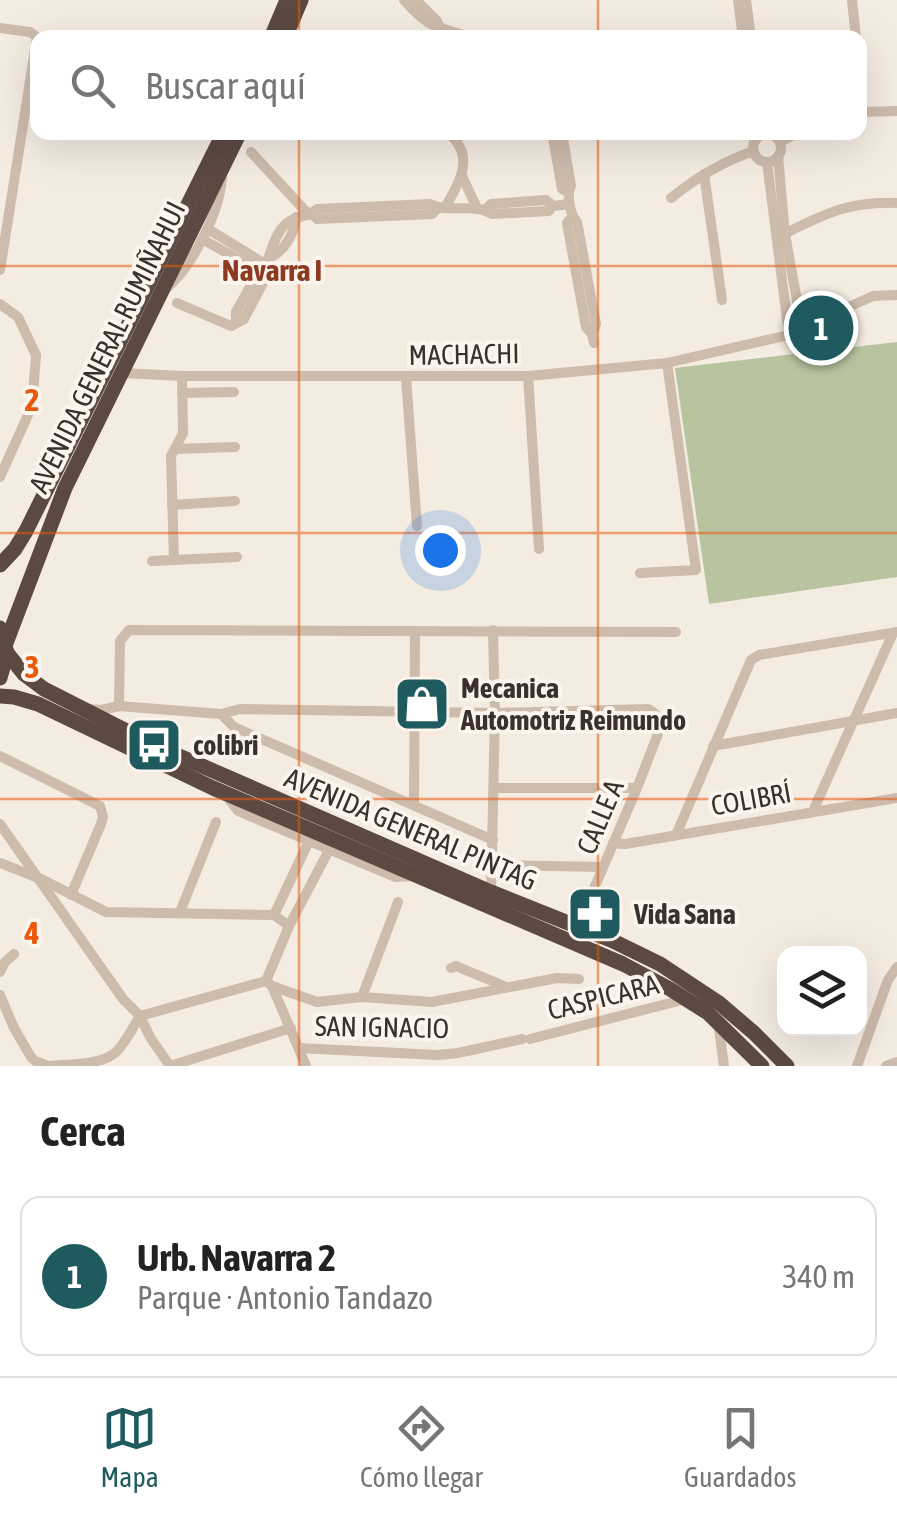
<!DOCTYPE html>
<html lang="es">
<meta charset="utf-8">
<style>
:root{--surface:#fff;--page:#f2f2f2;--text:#222;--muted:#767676;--line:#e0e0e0;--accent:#1f5a5e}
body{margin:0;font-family:"Asap Condensed",sans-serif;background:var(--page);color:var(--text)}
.controls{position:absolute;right:30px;bottom:30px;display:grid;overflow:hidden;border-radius:20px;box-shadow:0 10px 40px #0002}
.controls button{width:90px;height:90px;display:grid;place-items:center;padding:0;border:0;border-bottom:2px solid var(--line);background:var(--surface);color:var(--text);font:50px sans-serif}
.you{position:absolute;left:440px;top:550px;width:35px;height:35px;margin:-25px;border:8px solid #fff;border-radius:50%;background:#1a73e8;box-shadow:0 0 0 15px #1a73e833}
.badge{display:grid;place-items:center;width:65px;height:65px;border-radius:50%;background:var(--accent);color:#fff;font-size:32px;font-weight:700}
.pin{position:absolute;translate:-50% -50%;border:5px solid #fff;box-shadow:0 2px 10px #0006}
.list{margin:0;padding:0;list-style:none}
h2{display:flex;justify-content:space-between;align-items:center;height:130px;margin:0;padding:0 40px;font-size:42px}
h2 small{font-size:32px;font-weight:400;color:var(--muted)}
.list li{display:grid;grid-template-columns:65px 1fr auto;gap:30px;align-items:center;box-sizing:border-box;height:160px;margin:0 20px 20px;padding:0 20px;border:2px solid var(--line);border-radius:20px}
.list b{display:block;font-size:38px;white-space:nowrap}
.list p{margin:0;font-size:32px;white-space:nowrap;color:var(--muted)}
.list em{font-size:32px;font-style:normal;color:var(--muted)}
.icon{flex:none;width:55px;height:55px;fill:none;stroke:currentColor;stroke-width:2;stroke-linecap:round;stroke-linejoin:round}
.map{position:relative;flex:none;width:897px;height:1066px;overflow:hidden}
.search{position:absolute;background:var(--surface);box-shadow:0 10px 40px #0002;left:30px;right:30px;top:30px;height:110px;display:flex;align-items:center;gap:25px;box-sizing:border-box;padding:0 35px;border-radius:20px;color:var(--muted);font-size:38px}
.sheet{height:310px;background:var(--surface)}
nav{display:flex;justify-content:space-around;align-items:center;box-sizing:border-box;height:140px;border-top:2px solid var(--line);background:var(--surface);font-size:28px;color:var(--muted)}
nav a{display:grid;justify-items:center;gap:5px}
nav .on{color:var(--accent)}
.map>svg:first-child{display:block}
.green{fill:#b8c4a0}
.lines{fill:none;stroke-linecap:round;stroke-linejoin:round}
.minor{stroke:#cdbbac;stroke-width:10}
.highway{stroke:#5c4a42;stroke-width:15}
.grid{fill:none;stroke:#e8590c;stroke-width:2.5;stroke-opacity:0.55}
.labels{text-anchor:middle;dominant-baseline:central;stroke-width:8;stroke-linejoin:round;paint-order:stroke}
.street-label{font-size:28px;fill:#3b302b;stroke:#fbf5ee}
.poi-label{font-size:28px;font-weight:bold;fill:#3b302b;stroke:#fbf5ee;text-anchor:start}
.neighbourhood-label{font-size:30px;font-weight:bold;fill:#8c3b22;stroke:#fbf5ee}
.grid-label{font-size:32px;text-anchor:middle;font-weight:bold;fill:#e8590c;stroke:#fbf5ee;stroke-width:8;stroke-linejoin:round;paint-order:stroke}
</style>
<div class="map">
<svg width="897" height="1066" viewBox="0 0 897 1066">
<rect width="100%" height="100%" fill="#f4ebe1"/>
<path class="green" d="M897,342V577L709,604L675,368Z"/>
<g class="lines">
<g class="minor">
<path d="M404,0C432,32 437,25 472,38"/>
<path d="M416,0L437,21L440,28"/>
<path d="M738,0L743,38"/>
<path d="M746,0L751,38"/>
<path d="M852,0L856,38"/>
<path d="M0,28L30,32L37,37L0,270"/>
<path d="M860,112L897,111"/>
<path d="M552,132L562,189L568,192"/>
<path d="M562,132L571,186C566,196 570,214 577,222L596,324L592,334L594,343"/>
<circle cx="767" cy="148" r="14"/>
<path d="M780,142L799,132"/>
<path d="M251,152L309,215"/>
<path d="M778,156L785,234L803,334"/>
<path d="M767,162L789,335"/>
<path d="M704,174L722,300"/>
<path d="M462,176L477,208"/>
<path d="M671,198C696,178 723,161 754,151"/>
<path d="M445,208C459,182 477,156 447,132"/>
<path d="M485,210L491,204L546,200L553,206"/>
<path d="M313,214L317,219L432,214L438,208"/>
<path d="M572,217L567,223L586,327L592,334"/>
<path d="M208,229L265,264"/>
<path d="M780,236C823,215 847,201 897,203"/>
<path d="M202,239L250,266L265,264"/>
<path d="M269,258C284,252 295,233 296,217"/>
<path d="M168,287C193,265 222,208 222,174"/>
<path d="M177,303L231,326L244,319L263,283L260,275"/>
<path d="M0,304L18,317L36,355L32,406L0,477"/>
<path d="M835,313L873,296L897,295"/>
<path d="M236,322V312L255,278C271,266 269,244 282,228C292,215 306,219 317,209L430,204C449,214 473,202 492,214L549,211L553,206L570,204"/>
<path d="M121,373L182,376H528L667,363L789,335L823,337"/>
<path d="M528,376L539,549"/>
<path d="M406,378L417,526"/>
<path d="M182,393L234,392"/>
<path d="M175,449L235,447"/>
<path d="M172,505L235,501"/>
<path d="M174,560L171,456L183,433L182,376"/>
<path d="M152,561L237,557"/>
<path d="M640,573L696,570L667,363"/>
<path d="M119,706L120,641L129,630L676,632"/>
<path d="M87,709L101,710L119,706L221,714L240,709L495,713L648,709C656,713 659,717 661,726L637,788L578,926"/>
<path d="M221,714L234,727L493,840"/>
<path d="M713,746L897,713"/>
<path d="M0,756L100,806L103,817L101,824L71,895"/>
<path d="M495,788H637"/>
<path d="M225,794L238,811L395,877L416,876"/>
<path d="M414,805L415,631"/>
<path d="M813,811L893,633"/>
<path d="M0,824L123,999L140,1016L150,1037L170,1066"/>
<path d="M676,835L751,660L759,655L897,632"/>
<path d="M613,843L625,844L897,798"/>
<path d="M0,863L41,879L106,912L274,915L289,926"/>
<path d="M492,865L603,867"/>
<path d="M491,892L495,713L493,630"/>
<path d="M180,912L216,822"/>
<path d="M274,915L309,841"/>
<path d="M451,968L456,966L504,986"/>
<path d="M0,972L5,962L14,954"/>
<path d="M266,981L272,986L317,1002L362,997L432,1002L557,978L579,979"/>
<path d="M266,981L289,926L329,850"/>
<path d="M272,986L306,1066"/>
<path d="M0,995L14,1028L31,1057L35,1061L48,1066"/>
<path d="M362,997L398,902"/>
<path d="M718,1022L724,1066"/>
<path d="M530,1039L686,999"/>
<path d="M299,1048L438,1055L458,1053L522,1039"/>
<path d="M49,1066C69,1064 104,1066 118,1050C127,1040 133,1027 140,1016L266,981"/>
<path d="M170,1066L291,1028"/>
<path d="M857,1066L888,980L897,967"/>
<path d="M886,1066L897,1062"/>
</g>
<g class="highway">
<path d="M271,38L287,0"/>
<path d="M285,38L301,0"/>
<path d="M0,565L15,549L26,531L224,132"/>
<path d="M0,628L7,653L0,678"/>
<path d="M6,643L65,488L240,132"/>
<path d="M7,653L24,674L44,689L154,745L491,892L611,940L660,964L719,1003L754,1033L787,1066"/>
<path d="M0,696L14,697L38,704L213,788L623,964L670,989L708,1013L762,1066"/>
</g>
</g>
<path class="grid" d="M299,0V38M598,0V38M299,132V1066M598,132V1066M0,266H897M0,533H897M0,799H897"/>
<defs>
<g id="shop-square" transform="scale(2.875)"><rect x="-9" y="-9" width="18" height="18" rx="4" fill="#1f5a5e" stroke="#fbf5ee"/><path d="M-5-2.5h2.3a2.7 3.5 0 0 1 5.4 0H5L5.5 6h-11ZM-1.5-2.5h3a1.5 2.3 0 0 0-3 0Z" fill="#fff"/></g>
<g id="bus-square" transform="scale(2.875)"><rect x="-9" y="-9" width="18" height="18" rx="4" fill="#1f5a5e" stroke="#fbf5ee"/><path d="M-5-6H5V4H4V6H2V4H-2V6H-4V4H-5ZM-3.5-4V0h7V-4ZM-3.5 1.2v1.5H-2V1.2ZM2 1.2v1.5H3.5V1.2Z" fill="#fff"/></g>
<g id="pharmacy-square" transform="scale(2.875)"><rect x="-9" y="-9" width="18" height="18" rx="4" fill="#1f5a5e" stroke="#fbf5ee"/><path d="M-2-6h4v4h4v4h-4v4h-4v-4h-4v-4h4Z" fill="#fff"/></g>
</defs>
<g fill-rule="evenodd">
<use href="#shop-square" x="422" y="704"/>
<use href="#bus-square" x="154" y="745"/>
<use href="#pharmacy-square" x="595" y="914"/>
</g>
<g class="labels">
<g class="street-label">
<text transform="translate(107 347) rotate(-64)">AVENIDA GENERAL RUMIÑAHUI</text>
<text transform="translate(464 354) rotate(-1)">MACHACHI</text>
<text transform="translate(751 799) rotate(-10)">COLIBRÍ</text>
<text transform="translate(600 817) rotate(-67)">CALLE A</text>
<text transform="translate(411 829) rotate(23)">AVENIDA GENERAL PINTAG</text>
<text transform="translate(603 997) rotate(-14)">CASPICARA</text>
<text transform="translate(382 1027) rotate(1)">SAN IGNACIO</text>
</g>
<g class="poi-label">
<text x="461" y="688">Mecanica<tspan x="461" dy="32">Automotriz Reimundo</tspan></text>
<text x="193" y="745">colibri</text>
<text x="634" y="914">Vida Sana</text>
</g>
<g class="neighbourhood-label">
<text x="272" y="270">Navarra I</text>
</g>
</g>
<g class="grid-label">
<text x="32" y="411">2</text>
<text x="32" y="678">3</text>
<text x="32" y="944">4</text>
</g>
</svg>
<div class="controls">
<button><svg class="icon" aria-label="layers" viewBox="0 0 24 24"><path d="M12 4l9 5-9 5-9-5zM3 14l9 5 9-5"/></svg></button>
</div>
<div class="you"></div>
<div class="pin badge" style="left:821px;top:328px">1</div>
<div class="search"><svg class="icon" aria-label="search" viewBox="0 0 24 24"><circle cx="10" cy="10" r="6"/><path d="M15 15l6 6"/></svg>Buscar aquí</div>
</div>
<section class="sheet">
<h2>Cerca<small></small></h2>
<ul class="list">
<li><span class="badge">1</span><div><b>Urb. Navarra 2</b><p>Parque · Antonio Tandazo</p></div><em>340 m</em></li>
</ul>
</section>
<nav>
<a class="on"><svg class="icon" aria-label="map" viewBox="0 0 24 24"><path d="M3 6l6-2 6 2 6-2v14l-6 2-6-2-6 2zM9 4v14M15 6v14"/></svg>Mapa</a>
<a><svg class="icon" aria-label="directions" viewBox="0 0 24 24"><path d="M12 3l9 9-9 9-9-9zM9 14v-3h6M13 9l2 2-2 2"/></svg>Cómo llegar</a>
<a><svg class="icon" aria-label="saved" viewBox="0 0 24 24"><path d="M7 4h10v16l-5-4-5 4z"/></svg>Guardados</a>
</nav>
